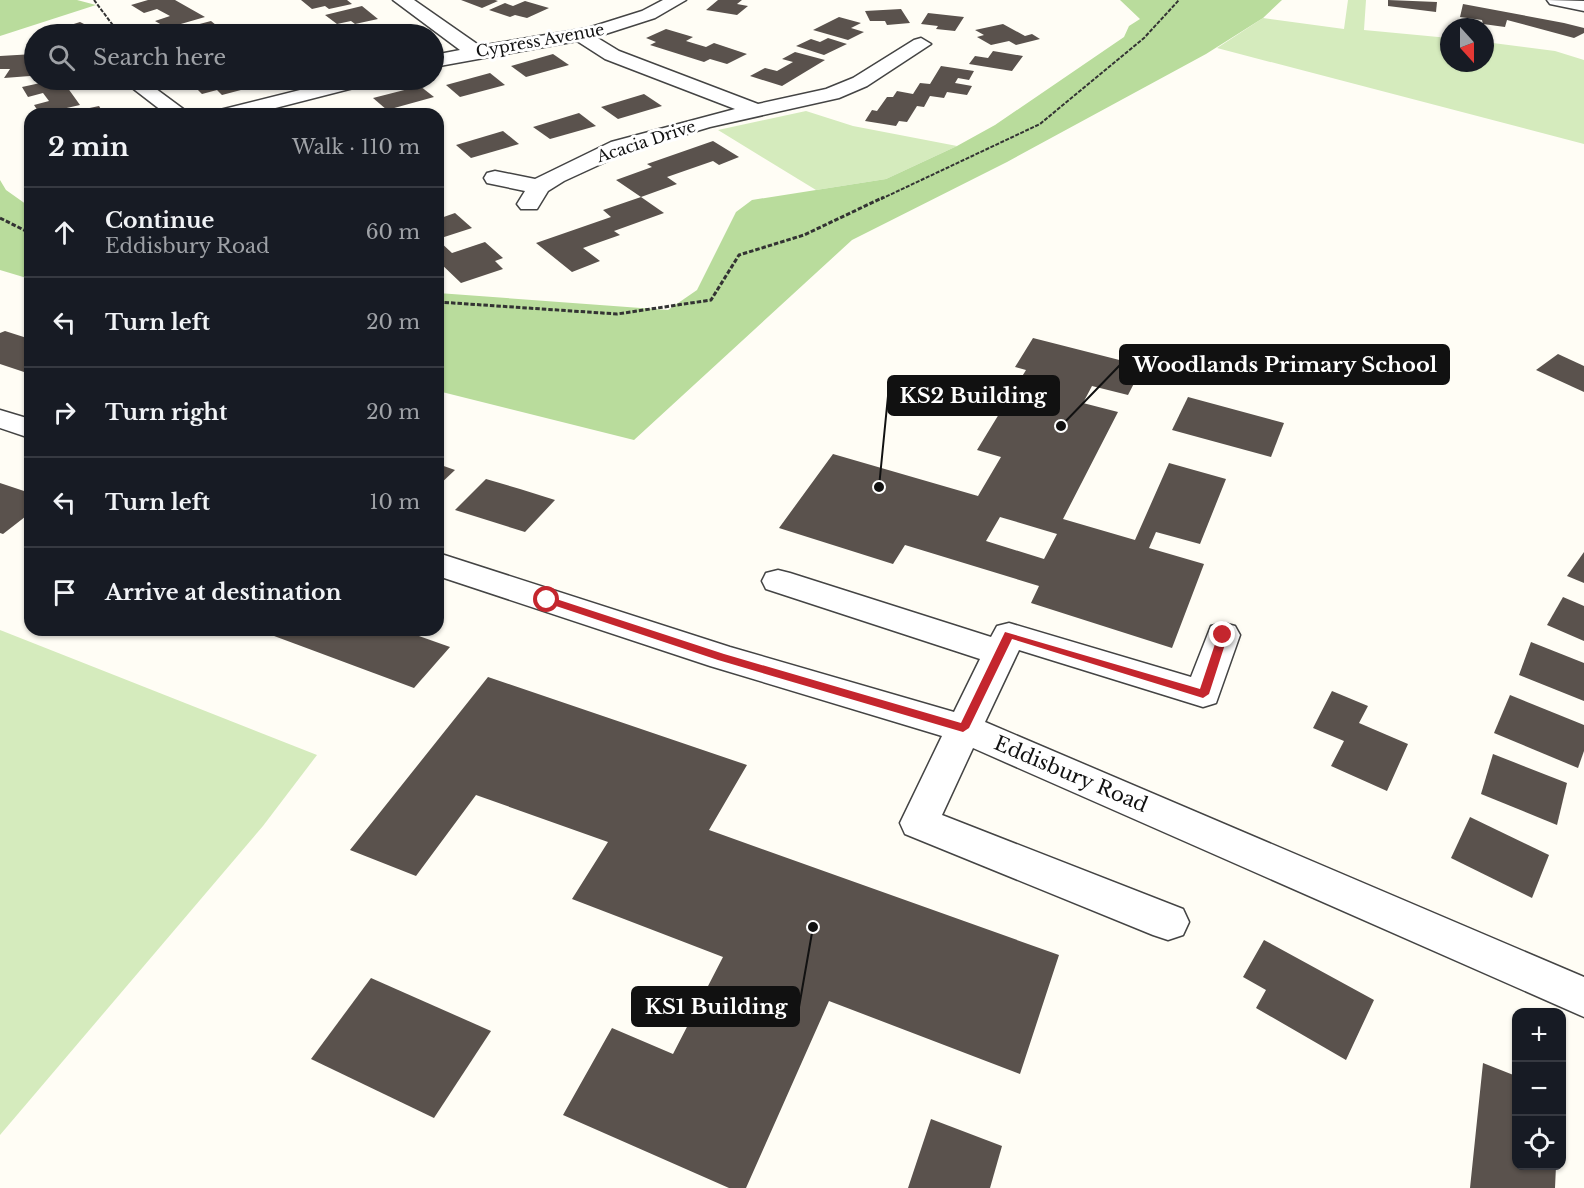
<!DOCTYPE html>
<meta charset="utf-8">
<style>
:root{--surface:#171b24;--page:#242831;--text:#f1f3f6;--muted:#9ea1a6;--line:#363941}
body{margin:0;font-family:"Libre Baskerville",serif;background:var(--page);color:var(--text)}
.controls{position:absolute;right:18px;bottom:18px;display:grid;overflow:hidden;border-radius:12px;box-shadow:0 2px 4px #0004}
.controls button{width:54px;height:54px;display:grid;place-items:center;padding:0;border:0;border-bottom:2px solid var(--line);background:var(--surface);color:var(--text);font:30px sans-serif}
.compass{position:absolute;left:1440px;top:18px;width:54px;height:54px;border-radius:50%;background:var(--surface);box-shadow:0 2px 4px #0004;rotate:159deg}
.stop{position:absolute;width:18px;height:18px;margin:-14px;border:4px solid #c4262e;border-radius:50%;background:#fff}
.stop.end{background:#c4262e;border-color:#fff;box-shadow:0 2px 6px #0008}
.list{margin:0;padding:0;list-style:none}
h2{display:flex;justify-content:space-between;align-items:center;height:78px;margin:0;padding:0 24px;font-size:26px}
h2 small{font-size:20px;font-weight:400;color:var(--muted)}
.list li{display:grid;grid-template-columns:39px 1fr auto;gap:18px;align-items:center;box-sizing:border-box;height:90px;padding:0 24px;border-top:2px solid var(--line)}
.list b{display:block;font-size:22px;white-space:nowrap}
.list p{margin:0;font-size:20px;white-space:nowrap;color:var(--muted)}
.list em{font-size:20px;font-style:normal;color:var(--muted)}
.icon{flex:none;width:33px;height:33px;fill:none;stroke:currentColor;stroke-width:2;stroke-linecap:round;stroke-linejoin:round}
.map{position:relative;flex:none;width:1584px;height:1188px;overflow:hidden}
.search{position:absolute;background:var(--surface);box-shadow:0 2px 4px #0004;left:24px;top:24px;width:420px;height:66px;display:flex;align-items:center;gap:15px;box-sizing:border-box;padding:0 21px;border-radius:33px;color:var(--muted);font-size:22px}
.panel{position:absolute;background:var(--surface);box-shadow:0 2px 4px #0004;left:24px;top:108px;width:420px;height:528px;border-radius:18px}
.map>svg:first-child{display:block}
.green{fill:#d5ebbd}
.forest{fill:#b9dc9c}
.building{fill:#5a524d;fill-rule:evenodd}
.lines{fill:none;stroke-linecap:round;stroke-linejoin:round}
.minor-casing{stroke:#444;stroke-width:3}
.path-far1{stroke:#333;stroke-width:2;stroke-dasharray:4 1.5;stroke-linecap:butt}
.path{stroke:#333;stroke-width:3;stroke-dasharray:4.5 2;stroke-linecap:butt}
.minor{fill:#fff;fill-rule:evenodd}
.route{fill:#c4262e}
.labels{text-anchor:middle;dominant-baseline:central;stroke-width:6;stroke-linejoin:round;paint-order:stroke}
.far-street-label{font-size:16px;fill:#111;stroke:#fff}
.street-label{font-size:20px;fill:#111;stroke:#fff}
.leader{fill:none;stroke:#111;stroke-width:2}
.callout-dot{fill:#111;stroke:#fff;stroke-width:2}
.callout{fill:#111;stroke:#111;stroke-width:2}
.callout-label{font-size:21px;text-anchor:middle;font-weight:bold;fill:#fff}
</style>
<div class="map">
<svg width="1584" height="1188" viewBox="0 0 1584 1188">
<rect width="100%" height="100%" fill="#fffdf5"/>
<g class="green">
<path d="M1348,0H1366L1364,30L1449,38V63H1485V42L1555,51L1584,60V144L1217,48L1263,18L1344,29Z"/>
<path d="M806,111L853,126L957,146L886,179L816,190L718,130Z"/>
<path d="M0,630L317,755L263,826L0,1135Z"/>
</g>
<g class="forest">
<path d="M0,0H77L96,5L0,36Z"/>
<path d="M1120,0H1282L1263,18L1206,54L1007,162L852,240L634,440L438,391V293L668,310L697,290L736,212L752,200L886,179L957,146L995,125L1124,37L1129,26L1140,19Z"/>
<path d="M0,180L6,190L30,207V279L0,270Z"/>
</g>
<g class="building">
<path d="M148,0H175L205,17L167,28L155,21L170,16L157,9L144,13L131,5Z"/>
<path d="M301,0H347L352,4L329,9L325,6L312,9Z"/>
<path d="M461,0H495L498,1L482,8Z"/>
<path d="M718,0H742L737,4L748,6L737,15L706,10Z"/>
<path d="M1388,0L1437,2L1436,12L1388,6Z"/>
<path d="M525,1L549,8L527,18L515,15L510,17L489,10L505,3L513,6Z"/>
<path d="M1463,4L1564,23L1584,28V33L1574,38L1507,20L1505,27L1483,24L1482,20L1460,17Z"/>
<path d="M362,6L378,19L355,24L351,21L337,24L325,15Z"/>
<path d="M901,9L910,23L887,25L885,21H870L865,11Z"/>
<path d="M928,13L964,17L955,31L936,29L938,26L921,24Z"/>
<path d="M839,17L861,23L851,28L864,32L848,40L813,30Z"/>
<path d="M211,21L227,34H177L173,31Z"/>
<path d="M80,22L100,32L58,34L52,31Z"/>
<path d="M1003,24L1025,36L1032,34L1040,39L1016,45L1009,41L991,45L977,37L984,35L975,30Z"/>
<path d="M666,29L693,37L686,41L706,47L714,43L747,54L727,64L710,59L704,62L650,45L656,42L646,38Z"/>
<path d="M828,38L847,44L824,55L796,46L811,39L820,42Z"/>
<path d="M993,51L1023,56L1012,71L969,64L975,56L988,58Z"/>
<path d="M795,52L825,60L782,86L750,76L765,68L777,71L793,62L782,59Z"/>
<path d="M34,54V70L30,76L4,78L10,69H0V56Z"/>
<path d="M553,54L569,65L526,77L511,66Z"/>
<path d="M941,66L974,71L969,80L958,78L955,83L972,86L967,95L947,92L944,98L930,96L924,107L917,106L907,122L899,121L896,126L865,121L872,110L877,111L887,97H893L897,91L913,94L920,83L930,84Z"/>
<path d="M490,73L505,85L460,97L446,85Z"/>
<path d="M54,80H62L80,105L40,114L34,105L49,101L43,93L28,97L22,87Z"/>
<path d="M209,80H278L222,95L217,90L202,94L192,84Z"/>
<path d="M420,86L434,97L387,110L373,98Z"/>
<path d="M644,94L662,106L618,119L601,107Z"/>
<path d="M99,106L104,114H66V113Z"/>
<path d="M579,113L596,126L550,139L533,127Z"/>
<path d="M503,131L519,144L471,158L456,145Z"/>
<path d="M713,141L739,157L719,165L713,161L667,177L677,184L641,197L616,180L652,167L647,164Z"/>
<path d="M641,197L664,213L614,231L620,235L583,248L600,261L572,272L536,243L611,217L603,210Z"/>
<path d="M455,213L472,228L438,239V219Z"/>
<path d="M438,240L452,253L485,242L503,258L495,261L503,269L461,283L438,261Z"/>
<path d="M5,331L30,339V374L0,364V333Z"/>
<path d="M1033,338L1143,366L1128,395L1092,386L1083,403L1118,412L1063,519L1135,540L1169,463L1226,479L1200,544L1156,532L1149,548L1204,564L1172,648L1031,603L1039,586L905,545L893,564L779,528L833,454L978,496L1001,457L977,450L1026,370L1015,367ZM1000,517L1057,534L1044,559L986,541Z"/>
<path d="M1558,354L1584,366V392L1536,370Z"/>
<path d="M1188,397L1284,423L1271,457L1172,430Z"/>
<path d="M438,464L455,470L438,486Z"/>
<path d="M486,479L520,489L555,500L525,532L455,510Z"/>
<path d="M0,483L30,493V513L3,534L0,533Z"/>
<path d="M1584,552V583L1567,576Z"/>
<path d="M1563,597L1584,606V641L1547,625Z"/>
<path d="M258,630H402L450,647L414,688Z"/>
<path d="M1531,642L1584,663V701L1519,675Z"/>
<path d="M488,677L747,765L709,830L1059,955L1020,1074L829,1001L746,1188H729L563,1115L612,1028L673,1054L723,957L572,899L608,842L476,795L416,876L350,850Z"/>
<path d="M1332,691L1368,706L1359,723L1408,744L1387,791L1331,766L1344,741L1313,728Z"/>
<path d="M1510,695L1584,725V751L1578,768L1494,733Z"/>
<path d="M1493,754L1567,783L1557,825L1481,794Z"/>
<path d="M1470,817L1549,855L1532,898L1451,858Z"/>
<path d="M1264,940L1374,1000L1346,1060L1256,1008L1266,990L1243,977Z"/>
<path d="M371,978L491,1031L434,1118L311,1059Z"/>
<path d="M1483,1063L1516,1076V1166H1556L1555,1188H1470Z"/>
<path d="M931,1119L1002,1146L990,1188H908Z"/>
</g>
<g class="lines">
<g class="minor-casing">
<g id="minor">
<path d="M393,0H414L480,46L588,28L642,11L663,0H686L655,18L596,37L619,51L758,104L826,89L853,78L914,40L921,38L931,44L867,86L839,98L710,127L627,152L564,181L548,191L537,209H521L517,204L525,191L487,183L484,178L487,173L495,171L535,179L611,142L735,109L605,59L577,41L434,67V55L460,50Z"/>
<path d="M1547,0L1584,1V11L1550,4Z"/>
<path d="M122,80H144L190,114H166Z"/>
<path d="M340,80H372L369,84L252,114H217L220,110Z"/>
<path d="M0,410L30,419V438L0,428Z"/>
<path d="M438,553L730,647L954,712L980,659L766,589L762,581L766,573L778,570L790,573L991,637L997,626L1009,623L1191,677L1211,626L1223,623L1235,626L1240,635L1216,703L1203,707L1019,650L985,722L1584,977V1017L973,748L942,815L1183,909L1189,922L1183,935L1168,940L1153,935L905,834L900,823L942,736L710,666L438,576Z"/>
</g>
</g>
<g class="path-far1">
<path d="M94,0L118,32L116,34"/>
<path d="M881,199L1040,124L1144,38L1179,0"/>
</g>
<g class="path">
<path d="M0,218L30,233"/>
<path d="M438,302L617,314L711,300L739,255L804,235L884,197"/>
</g>
<use href="#minor" class="minor"/>
</g>
<path class="route" d="M547,596L724,654L961,723L1005,632L1200,689L1218,635L1223,631L1228,635L1209,694L1203,698L1012,639L969,728L963,732L718,660L544,602V597Z"/>
<g class="labels">
<g class="far-street-label">
<text transform="translate(540 40) rotate(-10)">Cypress Avenue</text>
<text transform="translate(646 141) rotate(-18)">Acacia Drive</text>
</g>
<g class="street-label">
<text transform="translate(1071 774) rotate(23)">Eddisbury Road</text>
</g>
</g>
<path class="leader" d="M1061 426L1120 365M879 487L888 396M813 927L799 1007"/>
<g class="callout-dot">
<circle cx="1061" cy="426" r="6"/>
<circle cx="879" cy="487" r="6"/>
<circle cx="813" cy="927" r="6"/>
</g>
<g class="callout">
<rect x="1120" y="345" width="329" height="39" rx="6"/>
<rect x="888" y="376" width="171" height="39" rx="6"/>
<rect x="632" y="987" width="167" height="39" rx="6"/>
</g>
<g class="callout-label">
<text x="1285" y="372">Woodlands Primary School</text>
<text x="973" y="403">KS2 Building</text>
<text x="716" y="1014">KS1 Building</text>
</g>
</svg>
<div class="controls">
<button>+</button>
<button>−</button>
<button><svg class="icon" aria-label="locate" viewBox="0 0 24 24"><circle cx="12" cy="12" r="6"/><path d="M12 2v4M12 18v4M2 12h4M18 12h4"/></svg></button>
</div>
<svg class="compass" viewBox="-18 -18 36 36"><path d="M0-13l5 13h-10z" fill="#e53935"/><path d="M0 13l5-13h-10z" fill="#9ea1a6"/></svg>
<div class="stop" style="left:547px;top:600px"></div>
<div class="stop end" style="left:1223px;top:635px"></div>
<div class="search"><svg class="icon" aria-label="search" viewBox="0 0 24 24"><circle cx="10" cy="10" r="6"/><path d="M15 15l6 6"/></svg>Search here</div>
<section class="panel">
<h2>2 min<small>Walk · 110 m</small></h2>
<ul class="list">
<li><svg class="icon" aria-label="ahead" viewBox="0 0 24 24"><path d="M12 20V5M6 11l6-6 6 6"/></svg><div><b>Continue</b><p>Eddisbury Road</p></div><em>60 m</em></li>
<li><svg class="icon" aria-label="left" viewBox="0 0 24 24"><path d="M17 20v-9H6M10 6l-5 5 5 5"/></svg><div><b>Turn left</b></div><em>20 m</em></li>
<li><svg class="icon" aria-label="right" viewBox="0 0 24 24"><path d="M7 20v-9h11M14 6l5 5-5 5"/></svg><div><b>Turn right</b></div><em>20 m</em></li>
<li><svg class="icon" aria-label="left" viewBox="0 0 24 24"><path d="M17 20v-9H6M10 6l-5 5 5 5"/></svg><div><b>Turn left</b></div><em>10 m</em></li>
<li><svg class="icon" aria-label="arrive" viewBox="0 0 24 24"><path d="M6 21V4h12l-3 4 3 4H6"/></svg><div><b>Arrive at destination</b></div></li>
</ul>
</section>
</div>
